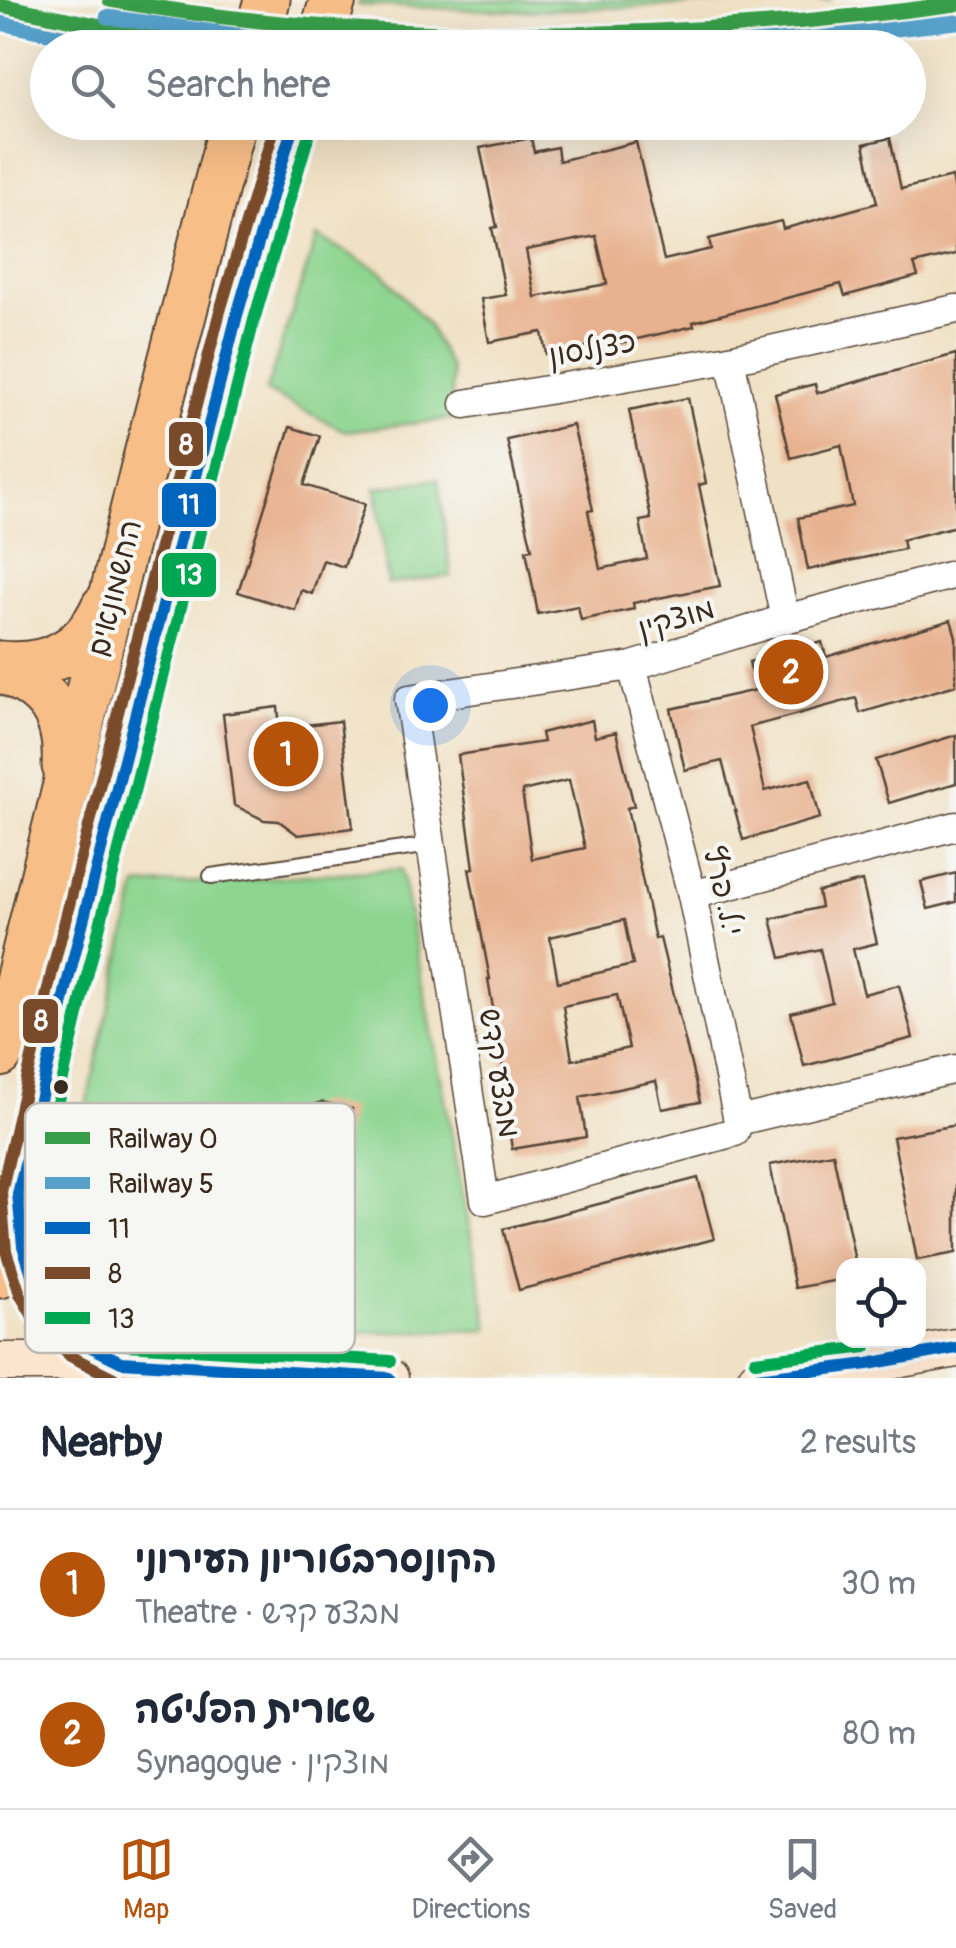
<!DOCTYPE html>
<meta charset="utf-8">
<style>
:root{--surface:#fff;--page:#f6f6f7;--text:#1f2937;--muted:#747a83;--line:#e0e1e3;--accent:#b45309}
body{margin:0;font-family:Pangolin,"Playpen Sans Hebrew",sans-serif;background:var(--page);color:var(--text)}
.controls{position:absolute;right:30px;bottom:30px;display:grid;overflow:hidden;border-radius:20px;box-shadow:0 10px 40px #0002}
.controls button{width:90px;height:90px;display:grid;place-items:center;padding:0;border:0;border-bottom:2px solid var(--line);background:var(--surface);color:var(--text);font:50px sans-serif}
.you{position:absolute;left:430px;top:705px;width:35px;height:35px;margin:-25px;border:8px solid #fff;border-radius:50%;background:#1a73e8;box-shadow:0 0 0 15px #1a73e833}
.badge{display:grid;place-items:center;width:65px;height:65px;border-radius:50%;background:var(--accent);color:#fff;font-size:32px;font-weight:700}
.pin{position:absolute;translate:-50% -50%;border:5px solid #fff;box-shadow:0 2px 10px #0006}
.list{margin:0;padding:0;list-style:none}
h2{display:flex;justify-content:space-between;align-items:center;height:130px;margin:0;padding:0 40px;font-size:42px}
h2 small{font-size:32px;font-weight:400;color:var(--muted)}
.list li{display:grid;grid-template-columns:65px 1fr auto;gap:30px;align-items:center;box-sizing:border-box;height:150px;padding:0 40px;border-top:2px solid var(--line)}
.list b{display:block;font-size:38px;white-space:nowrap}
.list p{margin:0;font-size:32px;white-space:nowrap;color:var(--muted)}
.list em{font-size:32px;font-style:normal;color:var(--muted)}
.icon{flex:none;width:55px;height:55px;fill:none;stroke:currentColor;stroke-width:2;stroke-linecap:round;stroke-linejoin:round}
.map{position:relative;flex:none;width:956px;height:1378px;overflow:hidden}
.search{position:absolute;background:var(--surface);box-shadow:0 10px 40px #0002;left:30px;right:30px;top:30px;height:110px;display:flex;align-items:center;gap:25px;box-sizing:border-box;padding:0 35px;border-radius:55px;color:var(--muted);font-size:38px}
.sheet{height:430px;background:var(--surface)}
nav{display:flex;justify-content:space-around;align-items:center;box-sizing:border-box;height:140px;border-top:2px solid var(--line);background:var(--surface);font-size:28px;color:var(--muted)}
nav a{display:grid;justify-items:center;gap:5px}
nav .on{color:var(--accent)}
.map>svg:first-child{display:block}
.green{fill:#8cd48f;stroke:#647f56;stroke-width:2.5}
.building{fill:#e8b290;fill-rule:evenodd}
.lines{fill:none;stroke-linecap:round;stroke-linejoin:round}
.service-casing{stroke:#564537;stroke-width:18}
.minor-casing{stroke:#564537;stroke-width:31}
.secondary-casing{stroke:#564537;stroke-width:41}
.trunk-casing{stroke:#564537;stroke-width:49}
.service{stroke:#fff;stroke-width:14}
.minor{stroke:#fff;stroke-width:28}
.secondary{stroke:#fce5cf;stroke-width:38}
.trunk{stroke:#f7be87;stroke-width:45}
.bus-1-casing{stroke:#f6f6f2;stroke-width:20}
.bus-2-casing{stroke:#f6f6f2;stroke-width:20}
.bus-3-casing{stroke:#f6f6f2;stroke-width:20}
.bus-1{stroke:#0065bd;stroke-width:12}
.bus-2{stroke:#7a4b2a;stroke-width:12}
.bus-3{stroke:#00a651;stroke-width:12}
.rail-1-casing{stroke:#f6f6f2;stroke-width:22}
.rail-2-casing{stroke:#f6f6f2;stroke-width:22}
.rail-1{stroke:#389d48;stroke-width:15}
.rail-2{stroke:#57a0ca;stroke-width:15}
.bus-dot{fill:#3b2a1e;stroke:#f6f6f2;stroke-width:4}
.labels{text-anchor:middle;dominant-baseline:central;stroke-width:8;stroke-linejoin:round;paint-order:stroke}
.street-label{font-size:30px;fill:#3b2a1e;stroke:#f6f6f2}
.key{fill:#f6f6f2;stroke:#beb9b2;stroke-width:2.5}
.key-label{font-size:28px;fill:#3b2a1e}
.line-badge{stroke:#f6f6f2;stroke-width:4}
.badge-label{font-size:28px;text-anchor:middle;font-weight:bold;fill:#fff}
</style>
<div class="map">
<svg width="956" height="1378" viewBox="0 0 956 1378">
<rect width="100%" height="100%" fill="#f6f6f2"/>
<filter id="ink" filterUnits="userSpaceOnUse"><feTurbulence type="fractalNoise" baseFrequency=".01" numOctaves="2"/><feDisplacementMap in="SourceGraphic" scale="20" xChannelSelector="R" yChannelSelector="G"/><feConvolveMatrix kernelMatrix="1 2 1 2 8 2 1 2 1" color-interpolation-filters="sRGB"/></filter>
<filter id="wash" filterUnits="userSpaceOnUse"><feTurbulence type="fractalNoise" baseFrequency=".0048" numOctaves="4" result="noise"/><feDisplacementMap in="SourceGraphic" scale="40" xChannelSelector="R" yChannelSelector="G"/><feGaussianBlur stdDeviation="2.25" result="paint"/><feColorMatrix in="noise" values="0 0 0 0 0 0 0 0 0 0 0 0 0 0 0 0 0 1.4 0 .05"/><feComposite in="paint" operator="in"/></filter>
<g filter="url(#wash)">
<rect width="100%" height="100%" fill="#f0e1c4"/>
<g class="green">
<path d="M360,0H832L512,11L358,5Z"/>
<path d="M317,236L381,271L428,325L451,370L453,419L345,431L266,391Z"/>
<path d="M438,479L451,576L388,584L376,488Z"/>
<path d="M401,869L489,1330L134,1338L96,1318L76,1284L58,1226L137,886Z"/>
</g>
<g id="blocks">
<g class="building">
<path d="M531,138L534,152L557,147L559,161L636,142L664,260L711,249L709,239L781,221L783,229L877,203L864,144L890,138L901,189L952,177L956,195V254L914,264L918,276L845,296L841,284L693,322L694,326L620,343V341L546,354L542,332L489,342L481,299L506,295L492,228L497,227L480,148ZM596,236L607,284L535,297L526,250Z"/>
<path d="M956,354V526L902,540L904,549L808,570L798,518L853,506L841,445L791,458L775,394L815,384L817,393Z"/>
<path d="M688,398L706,483L699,485L720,586L633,603L634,609L581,620L578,606L538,614L526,550L532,549L507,440L573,425L593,510L588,511L600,569L647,559L640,521L651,519L629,410Z"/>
<path d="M290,427L320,436L304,485L365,504L344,567L323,560L312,594L301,590L295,610L238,592Z"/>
<path d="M951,620L956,637V685L860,713L856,698L750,727L765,791L810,779L820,818L743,840L722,761L685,770L671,709L756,690L749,662L822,642L826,657Z"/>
<path d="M278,707L280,728L340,721L353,828L298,835L279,821L264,820L234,805L223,714Z"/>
<path d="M592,720L595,737L616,732L634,806L627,808L655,939L660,938L700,1102L662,1109L656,1081L580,1097L586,1137L512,1149L502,1079L505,1078L488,979H490L469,869L474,868L458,755L543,742L541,733ZM569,780L585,848L532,859L522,791ZM624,920L633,965L558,982L550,937ZM617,995L629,1048L572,1060L563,1006Z"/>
<path d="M956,735V783L889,803L876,760Z"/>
<path d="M956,873V902L928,909L921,882Z"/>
<path d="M862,881L877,943L853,949L864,994L899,985L913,1038L804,1066L791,1013L832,1002L820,949L781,958L771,919L821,907L818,892Z"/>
<path d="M321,1102L352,1109L329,1197L302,1192L288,1172V1140L298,1112Z"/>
<path d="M956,1125V1253L917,1260L893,1137Z"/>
<path d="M833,1153L856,1266H844V1279L795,1288L770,1165Z"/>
<path d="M698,1178L714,1239L519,1290L503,1229Z"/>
</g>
</g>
</g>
<g filter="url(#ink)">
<use href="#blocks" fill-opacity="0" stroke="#564537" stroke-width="2.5"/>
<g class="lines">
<g class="service-casing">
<path id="service" d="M211,876L431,845"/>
</g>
<g class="minor-casing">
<g id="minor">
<path d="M730,359L785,619"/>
<path d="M465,404L730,359L956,309"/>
<path d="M632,666L692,895L738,1121L735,1132L485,1200L409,699L632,666L785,619L956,574"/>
<path d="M692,895L956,826"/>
<path d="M738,1121L956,1069"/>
</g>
</g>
<g class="secondary-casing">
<g id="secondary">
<path d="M0,1362H121L389,1378"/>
<path d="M757,1378L868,1364L956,1348"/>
</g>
</g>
<g class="trunk-casing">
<g id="trunk">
<path d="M254,48L267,0"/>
<path d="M318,48L333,0"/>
<path d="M0,664C48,669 84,651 104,607"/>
<path d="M0,669C47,688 68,713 65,766"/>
<path d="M0,1054L145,462L233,122"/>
<path d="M20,1216C25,1263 38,1311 79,1340C91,1349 107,1355 121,1362"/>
<path d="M0,1275L69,976L237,315L294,122"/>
</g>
</g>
<use href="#service" class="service"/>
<use href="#minor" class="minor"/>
<use href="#secondary" class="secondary"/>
<use href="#trunk" class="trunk"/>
<g class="bus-1-casing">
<g id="bus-1">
<path d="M294,122L237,315L69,976L18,1194L23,1246L36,1287L53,1316L79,1341L121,1362L389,1378"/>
<path d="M757,1378L868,1364L956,1348"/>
</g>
</g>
<g class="bus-2-casing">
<path id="bus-2" d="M114,1378L70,1356L38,1325L20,1294L6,1251L1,1192L52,972L220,311L276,122"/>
</g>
<g class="bus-3-casing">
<g id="bus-3">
<path d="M311,127L254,320L86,980L36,1195L40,1242L52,1280L67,1305L89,1327L126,1345L390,1361"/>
<path d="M755,1361L866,1347"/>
</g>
</g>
<use href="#bus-1" class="bus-1"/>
<use href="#bus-2" class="bus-2"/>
<use href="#bus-3" class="bus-3"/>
<g class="rail-1-casing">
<g id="rail-1">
<path d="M110,0C388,49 677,41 956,4"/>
<path d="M0,5L154,37L196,42"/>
</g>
</g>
<g class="rail-2-casing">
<g id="rail-2">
<path d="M107,17L250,37L396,48"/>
<path d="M0,23L119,48"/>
<path d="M686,48L818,38L956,22"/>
</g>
</g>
<use href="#rail-1" class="rail-1"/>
<use href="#rail-2" class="rail-2"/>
</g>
</g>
<circle class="bus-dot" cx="61" cy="1087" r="9"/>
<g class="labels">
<g class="street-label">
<text transform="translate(592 349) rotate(-10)">כצנלסון</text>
<text transform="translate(115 588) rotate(-76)">החשמונאים</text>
<text transform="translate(676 619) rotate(-17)">מוצקין</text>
<text transform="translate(723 891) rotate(77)">י.ל. פרץ</text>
<text transform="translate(499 1073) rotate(81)">מבצע קדש</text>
</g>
</g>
<rect x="25" y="1103" width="330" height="250" rx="15" class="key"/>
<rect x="45" y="1132" width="45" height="12" fill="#389d48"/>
<rect x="45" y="1177" width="45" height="12" fill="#57a0ca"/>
<rect x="45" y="1222" width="45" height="12" fill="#0065bd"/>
<rect x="45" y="1267" width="45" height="12" fill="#7a4b2a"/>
<rect x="45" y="1312" width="45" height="12" fill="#00a651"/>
<g class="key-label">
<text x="108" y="1148">Railway 0</text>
<text x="108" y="1193">Railway 5</text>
<text x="108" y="1238">11</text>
<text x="108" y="1283">8</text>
<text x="108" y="1328">13</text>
</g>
<g class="line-badge">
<rect x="167" y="420" width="38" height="48" rx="10" fill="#7a4b2a"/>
<rect x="160" y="481" width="58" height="48" rx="10" fill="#0065bd"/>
<rect x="160" y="551" width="58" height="48" rx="10" fill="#00a651"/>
<rect x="21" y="997" width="39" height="48" rx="10" fill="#7a4b2a"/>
</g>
<g class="badge-label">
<text x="186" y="454">8</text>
<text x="189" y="514">11</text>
<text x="189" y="584">13</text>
<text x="41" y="1030">8</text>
</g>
</svg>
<div class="controls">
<button><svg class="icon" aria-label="locate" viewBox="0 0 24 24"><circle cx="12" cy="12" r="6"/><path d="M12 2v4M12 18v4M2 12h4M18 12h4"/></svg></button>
</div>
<div class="you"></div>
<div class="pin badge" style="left:286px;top:754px">1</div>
<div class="pin badge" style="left:791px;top:672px">2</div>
<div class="search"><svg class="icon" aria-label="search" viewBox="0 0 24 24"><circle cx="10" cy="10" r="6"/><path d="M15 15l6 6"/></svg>Search here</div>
</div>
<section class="sheet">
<h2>Nearby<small>2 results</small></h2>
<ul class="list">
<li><span class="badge">1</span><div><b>הקונסרבטוריון העירוני</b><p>Theatre · מבצע קדש</p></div><em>30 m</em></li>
<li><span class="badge">2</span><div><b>שארית הפליטה</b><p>Synagogue · מוצקין</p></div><em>80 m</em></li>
</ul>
</section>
<nav>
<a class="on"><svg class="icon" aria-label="map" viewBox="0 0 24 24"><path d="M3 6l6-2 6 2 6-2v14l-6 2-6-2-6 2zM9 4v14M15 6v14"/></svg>Map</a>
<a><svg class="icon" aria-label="directions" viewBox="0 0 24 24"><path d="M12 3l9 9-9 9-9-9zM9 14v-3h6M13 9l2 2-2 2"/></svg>Directions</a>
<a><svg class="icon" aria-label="saved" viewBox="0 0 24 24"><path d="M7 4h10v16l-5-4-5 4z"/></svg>Saved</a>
</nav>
